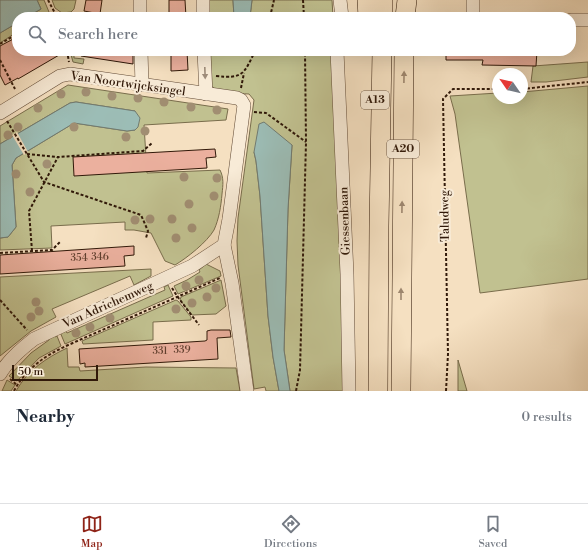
<!DOCTYPE html>
<style>
:root{--surface:#fff;--page:#f6f6f7;--text:#1f2937;--muted:#747a83;--line:#e0e1e3;--accent:#8f2418}
body{margin:0;font-family:"Libre Bodoni",serif;background:var(--page);color:var(--text)}
.compass{position:absolute;left:492px;top:68px;width:36px;height:36px;border-radius:50%;background:var(--surface);box-shadow:0 4px 16px #0002;rotate:304deg}
.scale{position:absolute;left:12px;bottom:10px;width:86px;box-sizing:border-box;padding-left:4px;border:2px solid #311909;border-top:0;font-size:11px;line-height:14px;white-space:nowrap;color:#311909;-webkit-text-stroke:3px #f8ebd7;paint-order:stroke}
.list{margin:0;padding:0;list-style:none}
h2{display:flex;justify-content:space-between;align-items:center;height:52px;margin:0;padding:0 16px;font-size:17px}
h2 small{font-size:13px;font-weight:400;color:var(--muted)}
.icon{flex:none;width:22px;height:22px;fill:none;stroke:currentColor;stroke-width:2;stroke-linecap:round;stroke-linejoin:round}
.map{position:relative;flex:none;width:588px;height:391px;overflow:hidden}
.search{position:absolute;background:var(--surface);box-shadow:0 4px 16px #0002;left:12px;right:12px;top:12px;height:44px;display:flex;align-items:center;gap:10px;box-sizing:border-box;padding:0 14px;border-radius:16px;color:var(--muted);font-size:15px}
.sheet{height:112px;background:var(--surface)}
nav{display:flex;justify-content:space-around;align-items:center;box-sizing:border-box;height:56px;border-top:1px solid var(--line);background:var(--surface);font-size:11px;color:var(--muted)}
nav a{display:grid;justify-items:center;gap:2px}
nav .on{color:var(--accent)}
.map>svg:first-child{display:block}
.green{fill:#c1c190;stroke:#796d4c}
.water{fill:#9cbdb6;stroke:#717b71}
.pier{fill:#f5e0c1}
.building{fill:#ebb09e;stroke:#311909}
.lines{fill:none;stroke-linecap:round;stroke-linejoin:round}
.minor-casing{stroke:#624b37;stroke-width:14}
.highway-casing{stroke:#311909;stroke-width:20}
.path{stroke:#311909;stroke-width:2;stroke-dasharray:3 2;stroke-linecap:butt}
.minor{stroke:#f8ebd7;stroke-width:13}
.highway{stroke:#f5e0c1;stroke-width:19}
.tree{fill:#a18e72}
.oneway{fill:#9e8c7a}
.oneway2{fill:#9d866e}
.labels{text-anchor:middle;dominant-baseline:central;stroke-width:4;stroke-linejoin:round;paint-order:stroke}
.number-label{font-size:10px;fill:#603f2e}
.shield{fill:#f8ebd7;stroke:#6d5847;stroke-width:1}
.shield-label{font-size:11px;font-weight:bold;fill:#311909}
.street-label{font-size:12px;fill:#311909;stroke:#f8ebd7}
</style>
<div class="map">
<svg width="588" height="391" viewBox="0 0 588 391">
<rect width="100%" height="100%" fill="#f5e0c1"/>
<filter id="stains"><feTurbulence type="fractalNoise" baseFrequency=".005" numOctaves="4"/><feColorMatrix values="0 0 0 0 .2 0 0 0 0 .09 0 0 0 0 .02 0 0 0 .5 -.17"/></filter>
<radialGradient id="worn" r=".72"><stop offset=".6" stop-color="#630" stop-opacity="0"/><stop offset="1" stop-color="#630" stop-opacity=".3"/></radialGradient>
<g class="green">
<path d="M37,0H44L49,12L41,17H27L41,9Z"/>
<path d="M52,0H76L74,9L71,12L62,13L55,8Z"/>
<path d="M207,0H233L234,17H207Z"/>
<path d="M252,0H332L333,17H250Z"/>
<path d="M17,23V32L0,43V33Z"/>
<path d="M70,51H74V58L84,59L83,64L73,62Z"/>
<path d="M209,51H334L339,137L343,391H290L284,350L288,209L292,145L254,152L256,161L260,196L268,316L273,357L279,391H266L265,387L254,389L238,265L237,241L238,218L254,100L249,94C238,93 216,95 210,84Z"/>
<path d="M588,62V77L546,82H531L533,66Z"/>
<path d="M68,85L228,109L226,120L144,125L147,173L220,170C224,178 223,185 222,194C221,206 219,219 214,230C207,242 187,258 175,265L165,261L151,233L134,230H125V222L51,226L52,248L0,250V238L8,237L16,227L12,165L16,158L74,123L127,131L135,130V111L76,102L70,103L0,144V126Z"/>
<path d="M588,86V279L480,293L455,114L450,96L498,93V98H522V92Z"/>
<path d="M206,264L220,271L221,276L178,294L174,286L187,280L200,272L199,270Z"/>
<path d="M151,269V276L134,285L130,276L52,309L56,317L31,331L0,356V277Z"/>
<path d="M221,280L226,306L216,314L192,315L180,300L181,297Z"/>
<path d="M168,285L173,296L65,344L60,332L65,330L67,333L165,290L164,287Z"/>
<path d="M176,300L178,301L191,317V320L153,322V340L83,344L82,341Z"/>
<path d="M54,335L55,337L57,336L61,346L39,358L17,381L9,376L31,353L49,340V338Z"/>
<path d="M67,348L68,367H79L80,371L146,367L236,368L240,391H16C28,370 46,358 67,348Z"/>
<path d="M458,360L467,391H458Z"/>
<path d="M7,380L15,385L11,391H2Z"/>
</g>
<g class="water">
<path d="M0,0H37L41,9L27,17H17V23L0,33Z"/>
<path d="M233,0H252L250,17H234Z"/>
<path d="M76,102L135,111L140,118L138,127L135,130L127,131L74,123L16,158L12,165L16,227L8,237L0,238V144L70,103Z"/>
<path d="M264,122L292,145L288,209L284,350L290,391H279L273,357L268,316L260,196L256,161L254,152L259,124Z"/>
</g>
<path class="pier" d="M17,132L28,152L24,155L12,135Z"/>
<g class="building">
<path d="M86,0H102L100,14L84,11Z"/>
<path d="M169,0H185L186,17H169Z"/>
<path d="M17,37V51H66L18,79V78L5,85L0,75V46Z"/>
<path d="M82,51H133V64L81,56Z"/>
<path d="M171,51H187L188,70L171,71Z"/>
<path d="M446,51H537L536,66L482,65L483,60H446Z"/>
<path d="M215,149L216,157L206,158L207,168L74,176L73,157Z"/>
<path d="M134,246V255L124,256L125,266L0,274V255Z"/>
<path d="M211,330H230L231,337L217,338L218,359L85,367V363L80,364L79,349L205,341L207,340V331Z"/>
</g>
<g class="lines">
<g class="minor-casing">
<g id="minor">
<path d="M203,0V17"/>
<path d="M340,0L342,17"/>
<path d="M140,17V0"/>
<path d="M473,17V0"/>
<path d="M571,20H588"/>
<path d="M141,51L142,85"/>
<path d="M204,51L206,94"/>
<path d="M337,51L347,274L349,391"/>
<path d="M0,113L60,76L70,74L237,98L241,100L244,105L229,219L224,245L192,266L34,339C21,349 8,360 0,374"/>
<path d="M224,245L232,283L247,391"/>
</g>
</g>
<g class="highway-casing">
<g id="highway">
<path d="M367,0L368,17"/>
<path d="M383,17V0"/>
<path d="M405,17L407,0"/>
<path d="M378,391L379,226L382,51"/>
<path d="M401,391L404,51"/>
</g>
</g>
<g class="path">
<path d="M48,0L57,17"/>
<path d="M303,0L304,17"/>
<path d="M46,17L54,12"/>
<path d="M63,17L70,15L85,17"/>
<path d="M270,17L274,0"/>
<path d="M0,44L17,34"/>
<path d="M67,51L69,62"/>
<path d="M0,60L15,89"/>
<path d="M216,76C243,79 244,74 255,51"/>
<path d="M241,88L244,73"/>
<path d="M522,89L588,82"/>
<path d="M254,112L266,113L306,142"/>
<path d="M7,121L44,182L141,215L148,231L146,238"/>
<path d="M27,154L58,157"/>
<path d="M32,251L29,211L58,157L143,151L152,143"/>
<path d="M0,253L52,250L60,242"/>
<path d="M172,288L177,296L199,325"/>
<path d="M0,300L27,330"/>
<path d="M10,379L17,385"/>
<path d="M14,391C25,370 44,356 66,346L220,278"/>
<path d="M296,391L300,370L306,142L305,51"/>
<path d="M446,391L448,354L443,99L453,89H498"/>
</g>
<use href="#minor" class="minor"/>
<use href="#highway" class="highway"/>
</g>
<g class="tree">
<circle cx="86" cy="92" r="4.5"/>
<circle cx="61" cy="94" r="4.5"/>
<circle cx="112" cy="96" r="4.5"/>
<circle cx="138" cy="98" r="4.5"/>
<circle cx="164" cy="102" r="4.5"/>
<circle cx="191" cy="107" r="4.5"/>
<circle cx="38" cy="108" r="4.5"/>
<circle cx="217" cy="110" r="4.5"/>
<circle cx="18" cy="127" r="4.5"/>
<circle cx="74" cy="127" r="4.5"/>
<circle cx="145" cy="131" r="4.5"/>
<circle cx="8" cy="135" r="4.5"/>
<circle cx="126" cy="137" r="4.5"/>
<circle cx="47" cy="164" r="4.5"/>
<circle cx="16" cy="174" r="4.5"/>
<circle cx="184" cy="177" r="4.5"/>
<circle cx="217" cy="178" r="4.5"/>
<circle cx="30" cy="192" r="4.5"/>
<circle cx="214" cy="196" r="4.5"/>
<circle cx="189" cy="204" r="4.5"/>
<circle cx="150" cy="219" r="4.5"/>
<circle cx="172" cy="219" r="4.5"/>
<circle cx="135" cy="220" r="4.5"/>
<circle cx="192" cy="228" r="4.5"/>
<circle cx="176" cy="238" r="4.5"/>
<circle cx="199" cy="280" r="4.5"/>
<circle cx="186" cy="286" r="4.5"/>
<circle cx="216" cy="288" r="4.5"/>
<circle cx="207" cy="297" r="4.5"/>
<circle cx="36" cy="302" r="4.5"/>
<circle cx="192" cy="303" r="4.5"/>
<circle cx="176" cy="309" r="4.5"/>
<circle cx="39" cy="311" r="4.5"/>
<circle cx="31" cy="317" r="4.5"/>
<circle cx="110" cy="318" r="4.5"/>
<circle cx="90" cy="327" r="4.5"/>
<circle cx="76" cy="333" r="4.5"/>
</g>
<defs><path id="oneway-solid" d="M-6-.8H1V-3.2L6.5 0L1 3.2V.8H-6Z"/></defs>
<use class="oneway" href="#oneway-solid" transform="translate(205 73) rotate(88)"/>
<g class="oneway2">
<use href="#oneway-solid" transform="translate(404 77) rotate(-89)"/>
<use href="#oneway-solid" transform="translate(402 207) rotate(-89)"/>
<use href="#oneway-solid" transform="translate(401 294) rotate(-90)"/>
</g>
<g class="labels">
<g class="number-label">
<text x="100" y="257">346</text>
<text x="79" y="258">354</text>
<text x="182" y="350">339</text>
<text x="160" y="351">331</text>
</g>
<g class="shield">
<rect x="361" y="91" width="28" height="18" rx="3"/>
<rect x="387" y="140" width="32" height="18" rx="3"/>
</g>
<g class="shield-label">
<text x="375" y="100">A13</text>
<text x="403" y="149">A20</text>
</g>
<g class="street-label">
<text transform="translate(128 84) rotate(8)">Van Noortwijcksingel</text>
<text transform="translate(445 216) rotate(-91)">Taludweg</text>
<text transform="translate(345 221) rotate(-92)">Giessenbaan</text>
<text transform="translate(108 305) rotate(-24)">Van Adrichemweg</text>
</g>
</g>
<rect width="100%" height="100%" filter="url(#stains)"/>
<rect width="100%" height="100%" fill="url(#worn)"/>
</svg>
<svg class="compass" viewBox="-18 -18 36 36"><path d="M0-13l5 13h-10z" fill="#e53935"/><path d="M0 13l5-13h-10z" fill="#747a83"/></svg>
<div class="scale">50 m</div>
<div class="search"><svg class="icon" aria-label="search" viewBox="0 0 24 24"><circle cx="10" cy="10" r="6"/><path d="M15 15l6 6"/></svg>Search here</div>
</div>
<section class="sheet">
<h2>Nearby<small>0 results</small></h2>
<ul class="list">
</ul>
</section>
<nav>
<a class="on"><svg class="icon" aria-label="map" viewBox="0 0 24 24"><path d="M3 6l6-2 6 2 6-2v14l-6 2-6-2-6 2zM9 4v14M15 6v14"/></svg>Map</a>
<a><svg class="icon" aria-label="directions" viewBox="0 0 24 24"><path d="M12 3l9 9-9 9-9-9zM9 14v-3h6M13 9l2 2-2 2"/></svg>Directions</a>
<a><svg class="icon" aria-label="saved" viewBox="0 0 24 24"><path d="M7 4h10v16l-5-4-5 4z"/></svg>Saved</a>
</nav>
